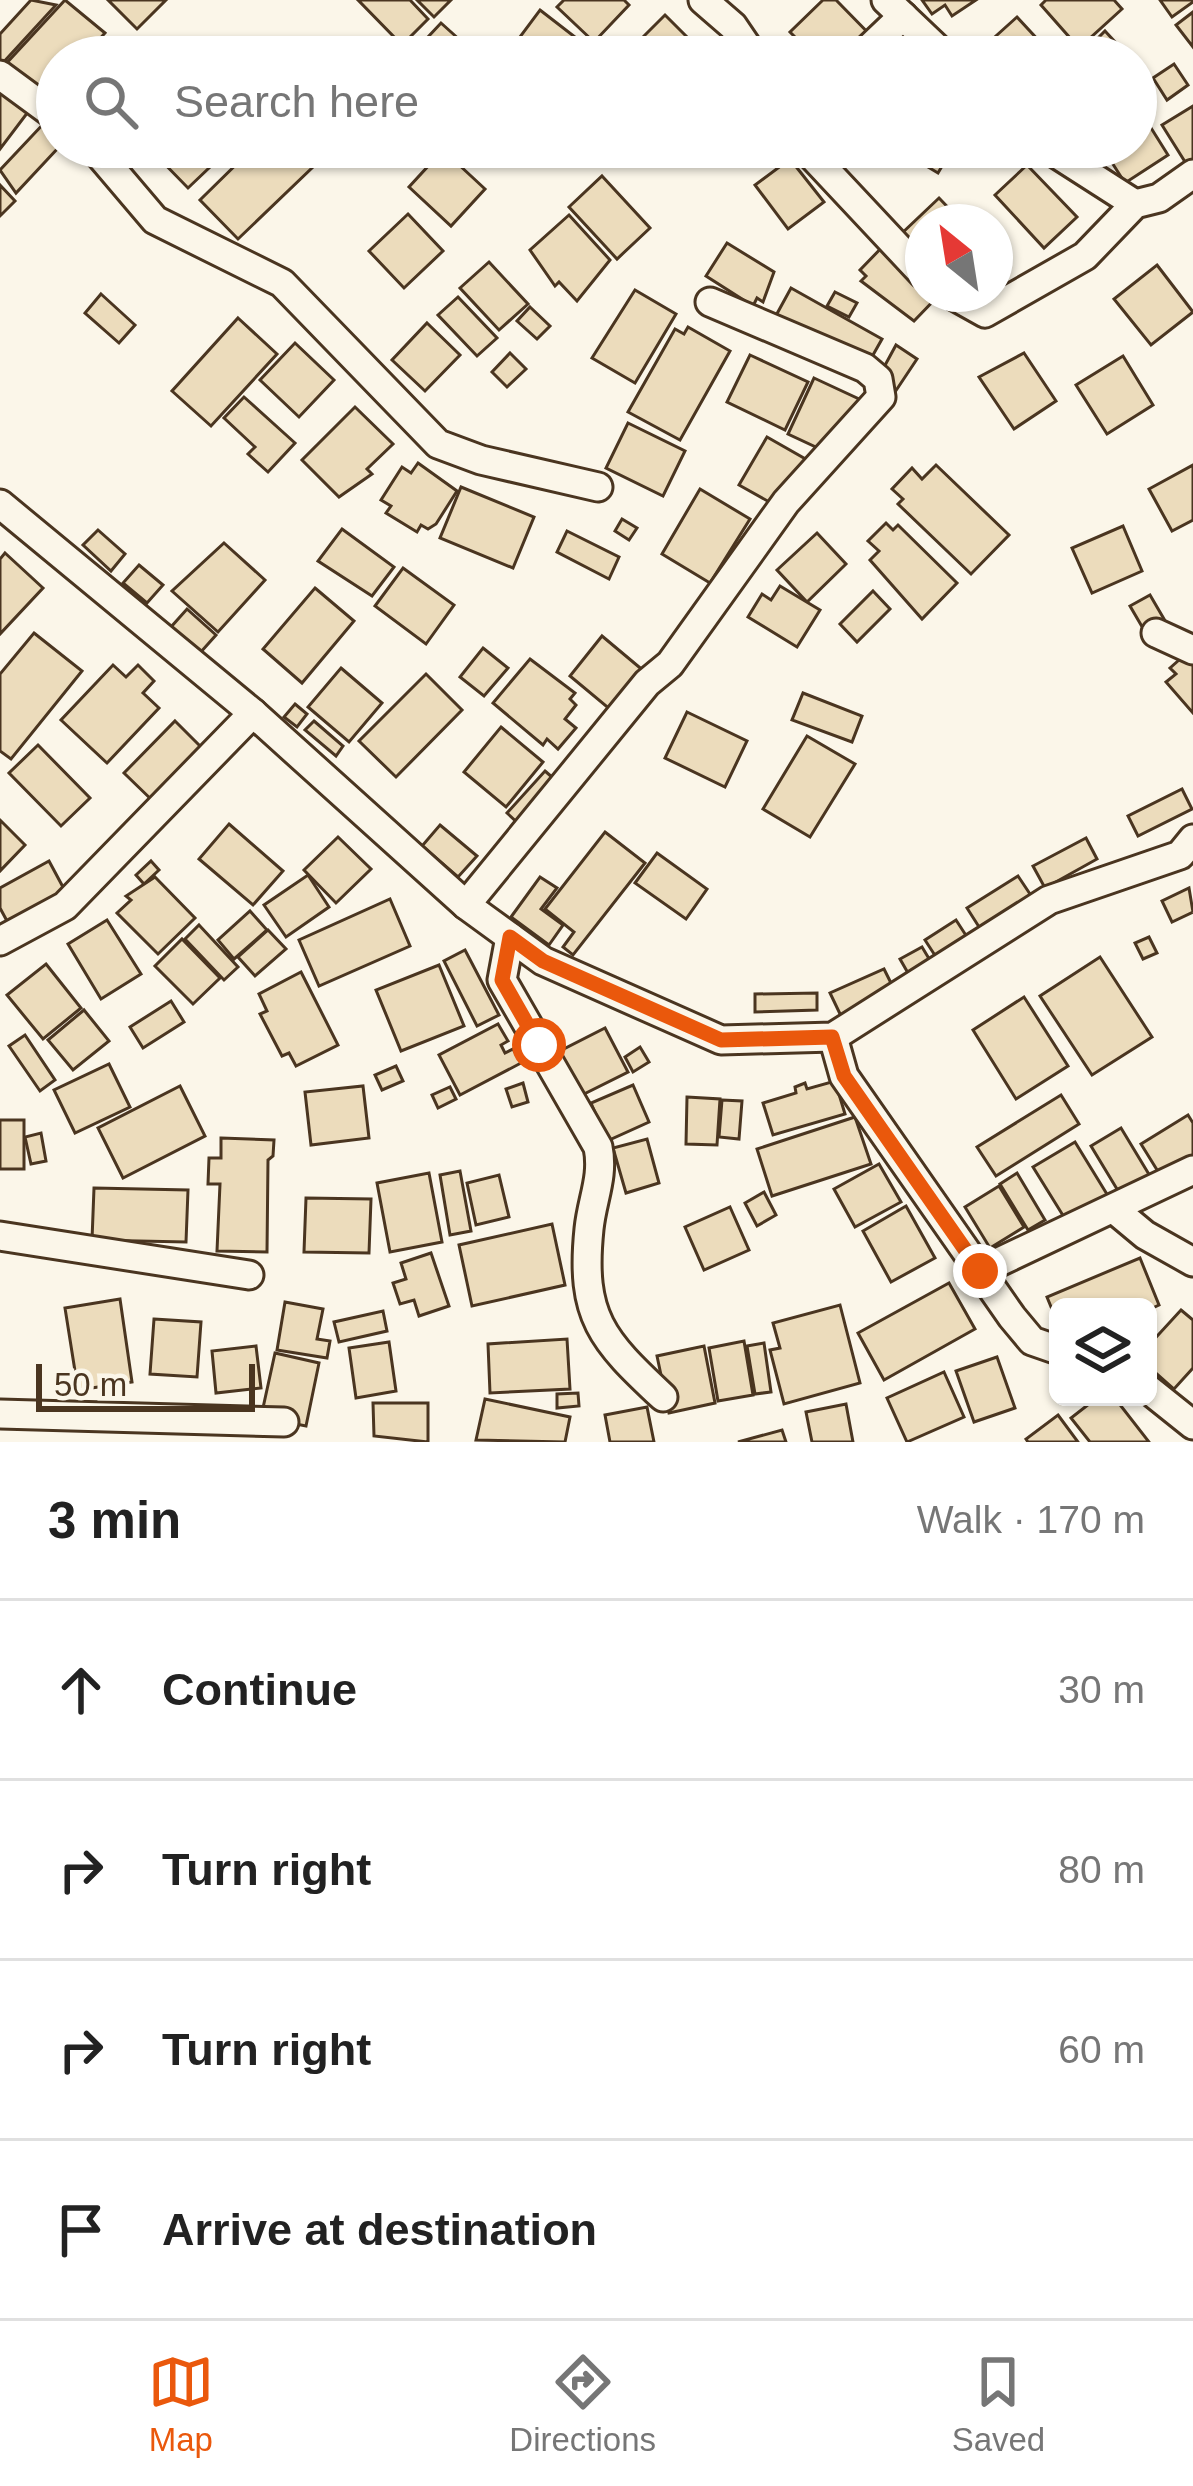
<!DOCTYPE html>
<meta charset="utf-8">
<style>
:root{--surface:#fff;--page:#f2f2f2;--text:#222;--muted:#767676;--line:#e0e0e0;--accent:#ea580c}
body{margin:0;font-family:Arial,sans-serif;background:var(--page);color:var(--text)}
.controls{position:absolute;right:36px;bottom:36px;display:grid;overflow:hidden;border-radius:18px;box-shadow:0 3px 9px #0004}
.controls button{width:108px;height:108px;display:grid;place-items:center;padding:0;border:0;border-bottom:3px solid var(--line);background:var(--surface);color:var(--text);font:60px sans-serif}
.compass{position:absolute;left:905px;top:204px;width:108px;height:108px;border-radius:50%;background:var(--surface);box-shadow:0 3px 9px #0004;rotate:330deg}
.scale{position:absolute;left:36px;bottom:30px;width:219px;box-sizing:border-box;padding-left:12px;border:6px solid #4a3520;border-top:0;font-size:33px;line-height:42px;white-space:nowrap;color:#4a3520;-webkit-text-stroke:9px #fbf6e9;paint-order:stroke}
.stop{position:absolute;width:36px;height:36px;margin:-27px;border:9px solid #ea580c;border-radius:50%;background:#fff}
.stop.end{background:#ea580c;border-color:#fff;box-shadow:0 3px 12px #0008}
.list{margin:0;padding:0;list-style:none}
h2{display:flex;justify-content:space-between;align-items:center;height:156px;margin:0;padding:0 48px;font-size:51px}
h2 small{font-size:39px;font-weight:400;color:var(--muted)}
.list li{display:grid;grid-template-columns:78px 1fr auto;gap:36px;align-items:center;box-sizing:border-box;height:180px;padding:0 48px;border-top:3px solid var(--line)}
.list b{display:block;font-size:45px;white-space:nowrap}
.list em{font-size:39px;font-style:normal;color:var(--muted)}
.icon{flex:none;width:66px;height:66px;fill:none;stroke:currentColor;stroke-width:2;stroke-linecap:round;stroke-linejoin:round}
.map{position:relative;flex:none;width:1193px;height:1442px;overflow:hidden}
.search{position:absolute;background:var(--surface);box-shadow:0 3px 9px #0004;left:36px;right:36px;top:36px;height:132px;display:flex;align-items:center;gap:30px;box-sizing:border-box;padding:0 42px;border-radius:66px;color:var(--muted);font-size:45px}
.sheet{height:876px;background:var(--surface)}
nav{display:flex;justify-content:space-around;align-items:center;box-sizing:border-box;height:168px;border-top:3px solid var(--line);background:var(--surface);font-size:33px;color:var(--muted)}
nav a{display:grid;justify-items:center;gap:6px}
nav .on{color:var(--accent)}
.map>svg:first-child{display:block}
.building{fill:#ecdcbc;stroke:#4a3520;stroke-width:3}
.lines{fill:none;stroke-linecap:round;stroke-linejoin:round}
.minor-casing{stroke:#4a3520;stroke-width:33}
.minor{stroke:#fbf6e9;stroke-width:27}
.route{stroke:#ea580c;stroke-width:15}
</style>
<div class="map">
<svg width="1193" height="1442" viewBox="0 0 1193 1442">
<rect width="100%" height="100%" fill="#fbf6e9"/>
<g class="building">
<path d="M31,0L56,5L0,66V34Z"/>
<path d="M65,0L105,33L83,57H57V98L48,108L3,67Z"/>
<path d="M108,0H166L137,29Z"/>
<path d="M358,0H410L428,19L402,45Z"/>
<path d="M417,0H451L434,17Z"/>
<path d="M564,0H624L629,5L594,42L557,7Z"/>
<path d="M823,0H836L883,48L874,57H815L790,32Z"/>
<path d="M922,0H976L952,16L945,5L932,14Z"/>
<path d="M1046,0H1114L1122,9L1079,48L1041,5Z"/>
<path d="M1160,0H1193V2L1172,17Z"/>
<path d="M540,10L584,44L574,57H505Z"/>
<path d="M1193,12V47L1176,25Z"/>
<path d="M665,15L701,51L695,57H623Z"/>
<path d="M1017,17L1054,57H978L976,54Z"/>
<path d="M441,23L461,41L447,56L428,37Z"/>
<path d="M1105,31L1116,43L1104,54L1093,43Z"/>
<path d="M1174,64L1188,85L1167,100L1153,78Z"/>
<path d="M0,91L28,112L0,149Z"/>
<path d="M1136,104L1168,155L1125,183L1102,147H1136Z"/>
<path d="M1193,106V173H1192L1162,125Z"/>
<path d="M47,120L57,129L59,147L16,193L0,170Z"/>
<path d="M155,147H231L188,188L151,150Z"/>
<path d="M254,147H295L314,166L238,239L200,200Z"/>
<path d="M443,150L485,189L451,226L409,187Z"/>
<path d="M930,152L945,161L938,173L923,164Z"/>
<path d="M790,159L824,202L788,229L755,185Z"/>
<path d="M1027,165L1077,217L1044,248L995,195Z"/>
<path d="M602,176L650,228L617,259L569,207Z"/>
<path d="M0,185L15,201L0,216Z"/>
<path d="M939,198L962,222H923V260L899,236Z"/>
<path d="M408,214L443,251L404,288L369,251Z"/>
<path d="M569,215L610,260L577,301L559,282L555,286L530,250Z"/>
<path d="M889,240L923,273V294H940L914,321L861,281L866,276L860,270Z"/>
<path d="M727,243L774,272L763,302L757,298L753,306L706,276Z"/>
<path d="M489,262L528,304L499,330L460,288Z"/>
<path d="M1157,265L1193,312L1151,345L1114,299Z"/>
<path d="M791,288L882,339L864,371L773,321Z"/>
<path d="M635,290L676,314L635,383L592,358Z"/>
<path d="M835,292L857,303L849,317L827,306Z"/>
<path d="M101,294L135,325L119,343L85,313Z"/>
<path d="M458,297L497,338L477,356L438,315Z"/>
<path d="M530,307L550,326L537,339L517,321Z"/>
<path d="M238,318L277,354L211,426L172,391Z"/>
<path d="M427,323L460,355L425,391L392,360Z"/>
<path d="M688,327L730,351L680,440L628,412L675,329L684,334Z"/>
<path d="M295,343L334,380L299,417L260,380Z"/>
<path d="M896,345L917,359L895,392L877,380Z"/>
<path d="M510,353L526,369L507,387L492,372Z"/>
<path d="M1024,353L1056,401L1014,429L979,377Z"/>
<path d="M750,355L808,382L785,430L727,402Z"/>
<path d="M1123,356L1153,405L1107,434L1076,385Z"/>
<path d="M814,378L859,399L833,455L788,434Z"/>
<path d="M244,397L295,443L268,472L248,454L255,447L224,418Z"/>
<path d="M355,407L393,444L367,469L372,474L339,497L302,460Z"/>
<path d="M628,423L685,451L663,496L606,468Z"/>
<path d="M767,437L816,465L803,503L797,500L789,513L739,485Z"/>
<path d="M418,463L457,491L436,524L428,529L421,525L417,532L386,513L391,506L381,500L402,467L411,473Z"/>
<path d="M936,465L1009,535L971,574L898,504L903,499L892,489L912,468L922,479Z"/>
<path d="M1193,465V520L1172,531L1149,489Z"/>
<path d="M461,487L534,517L513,568L440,538Z"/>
<path d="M700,489L750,519L710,583L662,554Z"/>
<path d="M622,519L637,528L629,540L615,531Z"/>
<path d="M886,523L893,530L898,525L957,583L922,619L870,560L879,551L868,541Z"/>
<path d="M1123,526L1142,571L1092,593L1072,548Z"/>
<path d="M342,529L394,567L372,596L318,561Z"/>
<path d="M98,530L125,554L111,571L83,545Z"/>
<path d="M567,531L619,557L609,579L557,552Z"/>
<path d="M817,533L846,564L807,602L777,570Z"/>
<path d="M224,543L265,580L218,632L172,591Z"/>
<path d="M5,553L43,588L0,634V559Z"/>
<path d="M139,565L163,585L147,603L123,583Z"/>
<path d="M403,568L454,605L426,644L375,606Z"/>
<path d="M780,586L820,610L797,647L748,617L762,594L771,600Z"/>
<path d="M315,588L354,621L302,683L263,649Z"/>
<path d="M873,591L890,609L857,642L840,624Z"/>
<path d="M1150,595L1171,631L1151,642L1130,606Z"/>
<path d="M187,609L216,635L200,653L171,627Z"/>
<path d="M34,633L82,671L11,759L0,751V674Z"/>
<path d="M602,636L645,672L612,711L570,676Z"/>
<path d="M483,648L508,668L484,696L460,677Z"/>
<path d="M1187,653L1193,659V713L1166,682L1176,674L1170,668Z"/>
<path d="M530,659L575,693L570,699L576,705L565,719L576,728L558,749L547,739L543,745L493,703Z"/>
<path d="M113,665L126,677L138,665L154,681L143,693L159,708L107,763L61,720Z"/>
<path d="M341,668L382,703L349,742L308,707Z"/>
<path d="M426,674L462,710L396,777L359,741Z"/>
<path d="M803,693L862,716L852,742L792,720Z"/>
<path d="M295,704L307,714L297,727L284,717Z"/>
<path d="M687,712L747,741L725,787L665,758Z"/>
<path d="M175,721L208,754L157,805L124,773Z"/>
<path d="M314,721L343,746L336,756L305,730Z"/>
<path d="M501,727L543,762L506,807L464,772Z"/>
<path d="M807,736L855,764L810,837L763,809Z"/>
<path d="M38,745L90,798L61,826L9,773Z"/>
<path d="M545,771L569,792L563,799L567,803L535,839L507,813Z"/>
<path d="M1182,789L1192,809L1138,836L1128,816Z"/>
<path d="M0,820L25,845L0,871Z"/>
<path d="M229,824L283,871L253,905L199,859Z"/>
<path d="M440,825L477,856L458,877L422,846Z"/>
<path d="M605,832L645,863L573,955L563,947L574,932L545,909Z"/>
<path d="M338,837L371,869L336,903L304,870Z"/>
<path d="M1086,838L1097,859L1045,888L1033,866Z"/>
<path d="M657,853L707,889L686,919L635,883Z"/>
<path d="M49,861L71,902L14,934L0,908V888Z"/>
<path d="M151,861L159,870L144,884L136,875Z"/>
<path d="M308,875L329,907L286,937L264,905Z"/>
<path d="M1018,876L1032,897L981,930L967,908Z"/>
<path d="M155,877L195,918L158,954L117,913L131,900L126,896Z"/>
<path d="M540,877L557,888L541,909L563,925L549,945L511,917Z"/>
<path d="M1189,888L1193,912L1172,922L1162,901Z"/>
<path d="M390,899L410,946L319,986L299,940Z"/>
<path d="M250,911L267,930L234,959L218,940Z"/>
<path d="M107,920L141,974L101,999L68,944Z"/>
<path d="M956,920L969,940L938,960L925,940Z"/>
<path d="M199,925L238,967L224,980L185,939Z"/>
<path d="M268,930L286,949L255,976L238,957Z"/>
<path d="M1149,937L1157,953L1143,959L1135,943Z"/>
<path d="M182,939L220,978L193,1004L155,966Z"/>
<path d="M922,947L934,967L912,980L900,959Z"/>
<path d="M465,950L499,1015L477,1026L444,961Z"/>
<path d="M1100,957L1152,1037L1092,1075L1040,996Z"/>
<path d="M46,964L81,1008L43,1039L7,995Z"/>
<path d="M439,965L464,1026L401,1051L376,990Z"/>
<path d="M884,969L895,991L841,1016L830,993Z"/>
<path d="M301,972L338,1045L296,1066L289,1053L282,1056L260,1014L267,1011L259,994Z"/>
<path d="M817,993V1010L755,1012V994Z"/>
<path d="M1024,997L1068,1066L1016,1099L973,1030Z"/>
<path d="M171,1001L184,1022L143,1048L130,1027Z"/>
<path d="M84,1010L109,1041L73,1070L48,1040Z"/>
<path d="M498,1024L508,1041L501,1045L505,1053L513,1049L521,1063L460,1095L439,1055Z"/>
<path d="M605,1028L628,1072L580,1096L558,1052Z"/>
<path d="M25,1035L55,1080L40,1091L9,1046Z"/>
<path d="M640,1047L649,1062L633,1072L625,1057Z"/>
<path d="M109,1064L130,1107L75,1133L54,1090Z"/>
<path d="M396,1066L403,1081L382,1090L375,1075Z"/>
<path d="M835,1081L845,1114L773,1135L763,1103L796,1093L795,1087L805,1083L807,1089Z"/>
<path d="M523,1083L528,1102L512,1107L506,1089Z"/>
<path d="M633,1085L649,1122L607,1141L591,1103Z"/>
<path d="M180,1086L205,1136L123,1178L98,1128Z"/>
<path d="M363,1086L369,1138L311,1145L305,1092Z"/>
<path d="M450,1087L456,1099L438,1108L432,1095Z"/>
<path d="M1061,1095L1079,1124L996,1176L977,1147Z"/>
<path d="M687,1097L720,1099L717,1145L686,1144Z"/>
<path d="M722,1100L742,1101L739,1139L719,1137Z"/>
<path d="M1188,1115L1193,1123V1170L1167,1186L1141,1144Z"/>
<path d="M855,1117L871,1164L772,1196L757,1149Z"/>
<rect x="0" y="1120" width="24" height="49"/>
<path d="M1121,1128L1156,1186L1126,1204L1091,1146Z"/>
<path d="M41,1133L46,1161L31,1164L25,1137Z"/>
<path d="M221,1138L274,1140L273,1156L268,1160L267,1252L217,1251L220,1184H208L209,1158H221Z"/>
<path d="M647,1139L659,1183L626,1193L613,1148Z"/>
<path d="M1075,1142L1113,1204L1072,1230L1033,1167Z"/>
<path d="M879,1164L901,1202L855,1227L834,1189Z"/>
<path d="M460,1171L471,1231L450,1235L440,1175Z"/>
<path d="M429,1173L442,1242L390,1252L377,1183Z"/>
<path d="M1017,1173L1045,1220L1028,1230L1000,1184Z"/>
<path d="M499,1175L509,1217L476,1225L467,1183Z"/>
<path d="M999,1186L1024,1227L990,1248L965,1207Z"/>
<path d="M94,1188L188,1190L186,1242L92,1240Z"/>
<path d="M764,1192L776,1215L757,1226L745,1203Z"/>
<path d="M306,1198L371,1199L369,1253L304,1252Z"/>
<path d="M906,1206L935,1258L891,1282L863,1231Z"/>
<path d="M730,1207L749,1250L704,1270L685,1227Z"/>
<path d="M552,1224L565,1285L472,1306L459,1245Z"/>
<path d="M431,1253L449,1306L419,1316L414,1300L400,1304L393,1283L406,1279L401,1263Z"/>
<path d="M1140,1258L1159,1305L1148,1310L1058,1307V1324L1047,1297Z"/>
<path d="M949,1283L975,1329L884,1380L858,1333Z"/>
<path d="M120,1299L132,1382L78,1390L65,1308Z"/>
<path d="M285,1302L323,1309L317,1339L330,1341L327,1358L277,1350Z"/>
<path d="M840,1305L860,1383L784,1404L770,1350L780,1348L773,1323Z"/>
<path d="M1181,1310L1193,1320V1368L1174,1389L1148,1366V1346Z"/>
<path d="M383,1311L387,1331L339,1342L334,1322Z"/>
<path d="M154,1319L201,1322L197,1377L150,1374Z"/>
<path d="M567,1339L570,1389L490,1393L488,1344Z"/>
<path d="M744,1341L753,1395L718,1401L709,1348Z"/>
<path d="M389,1342L396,1391L356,1398L349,1348Z"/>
<path d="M764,1343L771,1392L755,1394L747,1346Z"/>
<path d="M256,1346L261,1388L216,1393L212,1351Z"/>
<path d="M704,1346L715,1403L669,1413L657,1356Z"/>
<path d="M275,1353L319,1363L306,1426L261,1417Z"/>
<path d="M997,1357L1015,1408L974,1422L956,1371Z"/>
<path d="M944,1372L964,1417L907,1442L887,1398Z"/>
<path d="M578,1393L579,1406L557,1408V1394Z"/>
<path d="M1098,1397H1114L1149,1442H1090L1071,1418Z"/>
<path d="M485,1399L570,1417L565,1442L476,1440Z"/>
<path d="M373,1403H428V1442L374,1436Z"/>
<path d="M846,1404L853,1442H812L806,1412Z"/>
<path d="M647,1407L654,1442H610L605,1415Z"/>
<path d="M1058,1415L1078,1442H1028L1026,1439Z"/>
<path d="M782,1430L786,1442H738Z"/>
</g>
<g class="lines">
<g class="minor-casing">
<g id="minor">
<path d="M703,0L733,26L754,57"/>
<path d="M886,0L946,57"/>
<path d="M860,57L903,16"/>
<path d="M0,75L57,117"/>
<path d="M93,147L155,220L282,283L438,444L481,460L598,487"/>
<path d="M804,147L923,274"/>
<path d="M1046,147L1135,204"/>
<path d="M951,294L985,313L1085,256L1135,204L1159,198L1193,174"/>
<path d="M0,504L253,713L466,905L543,961L721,1040L833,1037L1049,900L1180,855L1193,839"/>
<path d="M1156,633L1193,650"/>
<path d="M466,905L647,683L670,664L786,502L881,397L878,379L865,368L710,302"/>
<path d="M510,937L502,980L598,1147C604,1177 592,1199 589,1229C580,1317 602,1340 663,1397"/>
<path d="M0,941L65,906L253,713"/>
<path d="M833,1037L844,1076L1012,1317L1032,1341L1058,1350"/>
<path d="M1115,1210L1145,1235L1193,1262"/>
<path d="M0,1236L249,1275"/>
<path d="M980,1271L1193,1170"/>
<path d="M1148,1389L1193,1425"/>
<path d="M0,1414L284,1422"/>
</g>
</g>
<use href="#minor" class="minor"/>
</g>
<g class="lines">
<path class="route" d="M539,1045L502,980L510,937L543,961L721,1040L832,1037L844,1076L980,1271"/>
</g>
</svg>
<div class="controls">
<button><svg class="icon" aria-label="layers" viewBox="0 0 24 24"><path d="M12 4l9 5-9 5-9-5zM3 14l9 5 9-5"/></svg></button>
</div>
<svg class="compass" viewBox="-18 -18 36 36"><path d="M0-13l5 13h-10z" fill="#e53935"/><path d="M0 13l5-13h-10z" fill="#767676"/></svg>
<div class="scale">50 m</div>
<div class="stop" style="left:539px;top:1045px"></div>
<div class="stop end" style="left:980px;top:1271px"></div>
<div class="search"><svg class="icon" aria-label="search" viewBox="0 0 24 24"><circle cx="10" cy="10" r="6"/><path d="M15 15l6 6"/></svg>Search here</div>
</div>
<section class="sheet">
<h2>3 min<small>Walk · 170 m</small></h2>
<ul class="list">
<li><svg class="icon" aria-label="ahead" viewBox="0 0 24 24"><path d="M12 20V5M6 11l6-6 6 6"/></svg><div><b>Continue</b></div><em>30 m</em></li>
<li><svg class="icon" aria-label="right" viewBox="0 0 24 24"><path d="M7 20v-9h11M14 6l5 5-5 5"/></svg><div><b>Turn right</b></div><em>80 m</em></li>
<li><svg class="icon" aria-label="right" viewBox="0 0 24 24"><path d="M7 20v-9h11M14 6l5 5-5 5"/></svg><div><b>Turn right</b></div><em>60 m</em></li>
<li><svg class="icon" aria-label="arrive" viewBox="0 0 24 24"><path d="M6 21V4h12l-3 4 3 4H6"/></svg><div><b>Arrive at destination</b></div></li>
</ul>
</section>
<nav>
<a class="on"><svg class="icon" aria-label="map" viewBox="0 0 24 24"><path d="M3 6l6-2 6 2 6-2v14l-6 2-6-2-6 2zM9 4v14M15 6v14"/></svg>Map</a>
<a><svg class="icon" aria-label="directions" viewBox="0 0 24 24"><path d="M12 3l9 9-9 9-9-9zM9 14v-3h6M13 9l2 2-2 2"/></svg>Directions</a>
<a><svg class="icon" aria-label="saved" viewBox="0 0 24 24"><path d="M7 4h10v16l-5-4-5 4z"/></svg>Saved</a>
</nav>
